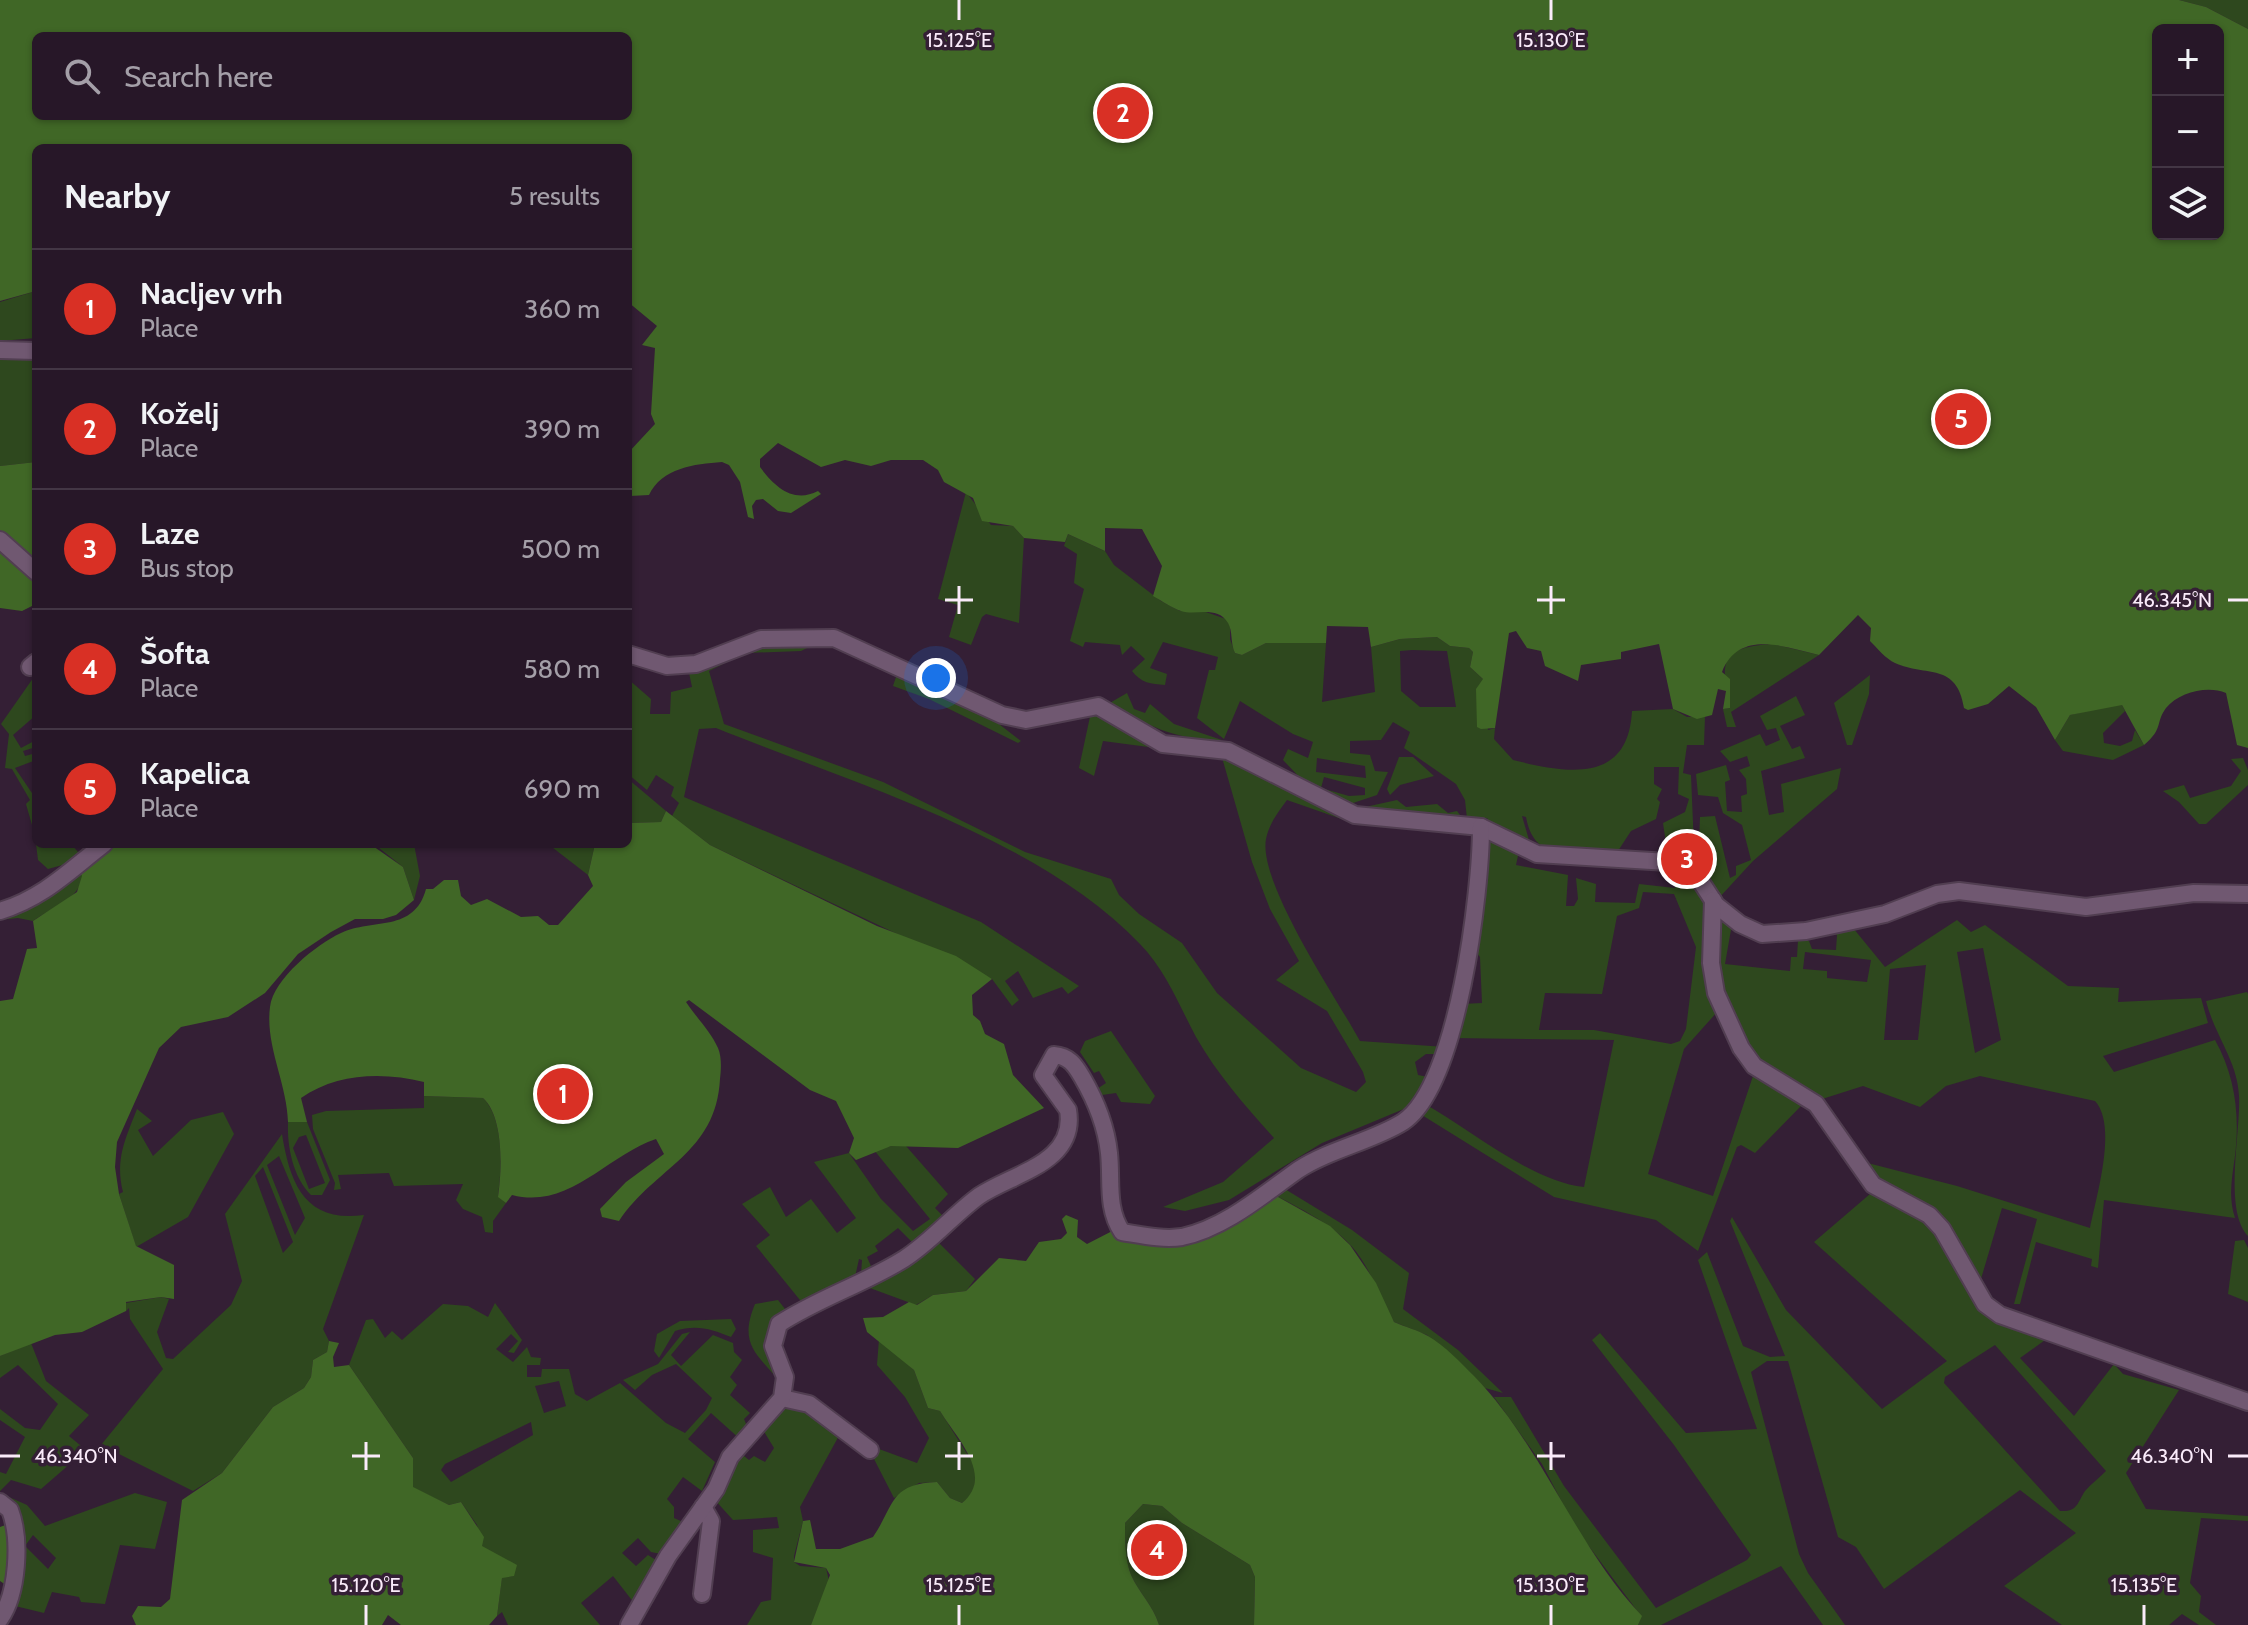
<!DOCTYPE html>
<meta charset="utf-8">
<style>
:root{--surface:#271728;--page:#332434;--text:#f1f3f6;--muted:#a49fa8;--line:#433645;--accent:#d93025}
body{margin:0;font-family:Cabin,sans-serif;background:var(--page);color:var(--text)}
.controls{position:absolute;right:24px;top:24px;display:grid;overflow:hidden;border-radius:12px;box-shadow:0 2px 6px #0004}
.controls button{width:72px;height:72px;display:grid;place-items:center;padding:0;border:0;border-bottom:2px solid var(--line);background:var(--surface);color:var(--text);font:40px sans-serif}
.you{position:absolute;left:936px;top:678px;width:28px;height:28px;margin:-20px;border:6px solid #fff;border-radius:50%;background:#1a73e8;box-shadow:0 0 0 12px #1a73e833}
.badge{display:grid;place-items:center;width:52px;height:52px;border-radius:50%;background:var(--accent);color:#fff;font-size:26px;font-weight:700}
.pin{position:absolute;translate:-50% -50%;border:4px solid #fff;box-shadow:0 2px 8px #0006}
.list{margin:0;padding:0;list-style:none}
h2{display:flex;justify-content:space-between;align-items:center;height:104px;margin:0;padding:0 32px;font-size:34px}
h2 small{font-size:26px;font-weight:400;color:var(--muted)}
.list li{display:grid;grid-template-columns:52px 1fr auto;gap:24px;align-items:center;box-sizing:border-box;height:120px;padding:0 32px;border-top:2px solid var(--line)}
.list b{display:block;font-size:30px;white-space:nowrap}
.list p{margin:0;font-size:26px;white-space:nowrap;color:var(--muted)}
.list em{font-size:26px;font-style:normal;color:var(--muted)}
.icon{flex:none;width:44px;height:44px;fill:none;stroke:currentColor;stroke-width:2;stroke-linecap:round;stroke-linejoin:round}
.map{position:relative;flex:none;width:2248px;height:1625px;overflow:hidden}
.search{position:absolute;background:var(--surface);box-shadow:0 2px 6px #0004;left:32px;top:32px;width:600px;height:88px;display:flex;align-items:center;gap:20px;box-sizing:border-box;padding:0 28px;border-radius:12px;color:var(--muted);font-size:30px}
.panel{position:absolute;background:var(--surface);box-shadow:0 2px 6px #0004;left:32px;top:144px;width:600px;height:704px;border-radius:12px}
.map>svg:first-child{display:block}
.green{fill:#2e481e;fill-rule:evenodd}
.forest{fill:#406726;fill-rule:evenodd}
.lines{fill:none;stroke-linecap:round;stroke-linejoin:round}
.minor-casing{stroke:#513e51;stroke-width:20}
.minor{stroke:#705871;stroke-width:16}
.ticks{fill:none;stroke:#faebfa;stroke-width:3}
.ticks-label{font-size:20px;text-anchor:middle;fill:#faebfa;stroke:#341f35;stroke-width:7;stroke-linejoin:round;paint-order:stroke}
</style>
<div class="map">
<svg width="2248" height="1625" viewBox="0 0 2248 1625">
<rect width="100%" height="100%" fill="#341f35"/>
<g class="green">
<path d="M2179,0H2248V29L2206,7Z"/>
<path d="M36,291V338L0,341V302Z"/>
<path d="M0,353L36,354V462L0,466Z"/>
<path d="M966,492L991,525L1013,526L1024,538L1019,623L986,614L982,617L971,645L949,637L958,605L938,599Z"/>
<path d="M1068,534L1105,551L1114,565L1161,601L1180,611L1200,610L1226,619L1230,626V639L1235,653L1242,655L1266,643H1326L1322,702L1375,692L1371,647L1400,639L1437,637L1450,646L1469,648L1473,652L1470,667L1483,679L1488,730L1495,728L1494,739L1513,760C1566,773 1628,785 1632,711L1673,709L1687,717L1705,716L1704,745H1687L1683,773L1691,775L1694,847L1687,851L1667,850L1663,823L1685,812L1689,799L1678,794L1679,767H1654V784L1662,789L1657,799L1660,802L1656,819L1631,831L1616,854C1578,854 1534,865 1526,817L1522,816L1529,840L1543,850L1494,830L1487,818L1467,819L1465,800L1456,784L1404,748L1410,732L1393,722L1381,740L1350,741V753L1370,755L1375,771L1388,772L1377,795L1347,805L1307,785L1283,760L1288,749L1308,758L1313,742L1293,734L1240,701L1224,739L1197,718L1209,670H1215L1218,657L1163,642L1150,668L1167,674L1165,685C1151,684 1141,683 1132,671L1145,659L1131,646L1122,655L1120,645L1085,642L1083,647L1070,641L1084,589L1074,583L1077,554L1064,546ZM1412,650L1447,651L1456,707H1420L1401,691L1400,651ZM1317,758L1365,766L1366,778L1316,772ZM1324,777L1365,788V795L1349,796L1321,788Z"/>
<path d="M815,640L849,650L834,647H809L801,651L745,653L709,671L724,724L883,782L1025,852L1111,879L1119,895L1139,914L1182,943L1217,993L1301,1068L1356,1092L1366,1082L1363,1072L1327,1011L1276,980L1299,961L1270,909L1252,862L1221,754L1353,823L1287,800C1278,812 1269,824 1266,839C1258,883 1337,999 1360,1041L1445,1047L1443,1054H1426L1415,1062L1418,1075L1433,1078L1411,1106L1322,1143L1229,1200L1185,1211L1163,1207L1223,1182L1274,1138C1246,1107 1217,1074 1196,1037C1179,1005 1166,971 1140,944C1038,837 852,783 716,728L699,729L684,797L981,922L1079,986L1068,994L1062,987L1033,998L1018,971L1005,981L1019,1000L1012,1006L992,979L710,845L672,816L679,803L671,796L674,787L656,775L647,790L628,774V679L651,699L650,714H670L671,692L692,687L688,668L747,646Z"/>
<path d="M1773,644L1819,655L1731,712L1736,727H1727L1723,709L1730,708C1720,661 1720,647 1773,644Z"/>
<path d="M898,671L903,679L986,714L1021,741L1018,743L929,699L893,686Z"/>
<path d="M36,674V715L13,735L21,748L36,740V747L23,751L25,756L36,753V760L15,768L36,799V839L26,804L30,800L12,769L5,768L9,734L1,724Z"/>
<path d="M1870,675L1869,694L1852,745H1847L1834,703Z"/>
<path d="M1127,693L1134,709L1145,713L1150,704L1174,724L1222,740C1178,741 1146,725 1108,704Z"/>
<path d="M1796,696L1805,715L1780,726L1792,749L1800,746L1805,758L1761,771L1769,815L1784,812L1781,784L1841,768L1837,789L1753,861L1718,899L1698,866L1700,817L1715,816L1730,878L1736,875V866L1751,860L1742,825L1723,813L1718,797L1698,795L1696,774L1726,765L1730,780L1725,782L1727,811L1742,812L1741,796L1747,794L1746,779L1739,770L1750,766L1747,756L1730,762L1720,751L1760,734L1766,746L1780,740L1776,728L1767,730L1760,716Z"/>
<path d="M2111,705H2122L2125,711L2103,733L2104,743L2120,746L2132,741L2135,730L2144,745L2113,760L2063,751L2055,740L2070,715Z"/>
<path d="M1091,712H1095L1156,748L1103,741L1094,776L1079,768Z"/>
<path d="M1399,757H1413L1434,776L1400,785L1390,795L1387,789Z"/>
<path d="M2243,758L2248,770V785L2206,824H2199L2179,802L2163,791L2184,785L2190,798L2231,786L2241,771L2231,759Z"/>
<path d="M628,779L666,811L661,822L628,823Z"/>
<path d="M1397,800L1406,807L1437,804L1448,813L1457,811L1460,815L1450,817L1356,809Z"/>
<path d="M1489,837L1519,851L1516,865L1568,875L1566,906H1574L1578,899L1576,878L1596,884L1595,902L1635,903L1639,884L1675,888L1676,868C1723,895 1714,963 1718,1011L1684,1049L1648,1174L1713,1196L1755,1070L1800,1101L1801,1106L1755,1153L1741,1145L1737,1147L1698,1251L1656,1220L1554,1197L1417,1112L1423,1103C1470,1129 1532,1182 1584,1187L1614,1040L1452,1038L1462,1004L1482,1003L1480,957L1470,944L1484,843ZM1643,892L1674,894L1696,947L1686,1029L1680,1041L1671,1044L1594,1030H1539L1545,993L1602,994L1617,916L1639,908Z"/>
<path d="M36,844H71L78,852L98,844L77,861L48,869L38,860Z"/>
<path d="M374,844H414L420,876L414,900L403,867Z"/>
<path d="M548,844H595L588,875Z"/>
<path d="M78,869L83,876C79,900 51,908 33,921L18,918L0,920V914Z"/>
<path d="M1716,914L1732,924L1725,964L1790,971L1791,957H1797L1798,940L1809,941L1812,949L1836,950L1837,935L1819,932L1849,923L1885,967L1957,920L1971,932L1985,925L2068,986L2119,988L2118,1002L2201,998L2208,1023L2103,1056L2114,1072L2215,1040C2235,1076 2240,1114 2235,1156C2232,1178 2228,1197 2235,1218L2104,1200L2098,1268L2091,1266L2092,1259L2036,1242L2020,1304H2014L2037,1219L2002,1208L1978,1289L1947,1232L1885,1190L1856,1160L1957,1186L2090,1228C2096,1197 2118,1126 2095,1101L1980,1076L1946,1086L1920,1107L1863,1086L1819,1100L1763,1070L1720,999ZM1983,948L2001,1040L1975,1053L1957,952ZM1805,952L1871,960L1867,982L1827,978V971L1803,969ZM1926,965L1918,1040H1884L1890,969Z"/>
<path d="M2247,992L2248,994V1236C2223,1210 2241,1132 2239,1096C2238,1062 2214,1034 2206,1001Z"/>
<path d="M1111,1031L1155,1096L1150,1104L1121,1102L1116,1093L1102,1095L1094,1091L1106,1083L1099,1071L1094,1073L1080,1052L1085,1041Z"/>
<path d="M424,1096L483,1098C504,1118 502,1170 498,1196L506,1203L493,1221V1233L485,1232L482,1217L463,1209L456,1200L463,1184L394,1186L389,1173L338,1175L341,1189L334,1190L335,1183L313,1129L312,1115L326,1111L424,1108Z"/>
<path d="M137,1109L152,1121L138,1130L153,1156L191,1120L223,1112L234,1134L188,1217L136,1247L119,1194L123,1192C115,1159 125,1140 137,1109Z"/>
<path d="M288,1122H307L330,1180L322,1195H311C293,1177 287,1147 288,1122ZM306,1135L325,1183L309,1189L293,1148L299,1137Z"/>
<path d="M282,1134C290,1185 306,1223 364,1215L323,1329L329,1341L327,1352L313,1360L311,1377L304,1388L273,1407L222,1473L193,1491L101,1445L163,1369L130,1319L129,1308L126,1311L124,1306L126,1303L161,1297L169,1299L157,1332L166,1358L173,1359L231,1305L242,1281L225,1214ZM279,1156L305,1218L295,1235L267,1165ZM263,1167L293,1242L283,1253L255,1176Z"/>
<path d="M891,1146H906L948,1194L935,1208L946,1219L914,1244L898,1228L875,1246L878,1251L867,1257L874,1273L861,1275L862,1260L859,1259L855,1277L804,1305L756,1246L770,1235L742,1204L770,1187L786,1217L811,1199L837,1233L856,1218L814,1162L849,1153L881,1199L913,1231L930,1219L874,1150Z"/>
<path d="M1863,1182L1929,1218L1976,1296L2052,1335L2020,1358L2074,1416L2114,1364L2123,1374L2179,1390L2126,1473L2146,1509L2248,1516V1521L2201,1518L2190,1583L2201,1596L2199,1612L2216,1625H2199L2182,1614L2169,1625H2062L2004,1586L2076,1533L2020,1490L1884,1589L1856,1547L1838,1537L1788,1361H1767L1751,1372L1799,1554L1808,1573L1845,1625H1823L1781,1566L1661,1625H1638L1641,1616L1576,1529L1542,1464L1494,1397H1511L1564,1486L1656,1608L1747,1560L1751,1555L1674,1445L1592,1340L1600,1333L1686,1433L1757,1429L1698,1260L1707,1252L1743,1346L1770,1357L1785,1356L1730,1221L1732,1217L1786,1310L1882,1409L1947,1361L1814,1242L1870,1194ZM1995,1345L2106,1471C2100,1477 2091,1484 2085,1491C2077,1503 2078,1512 2060,1511L1944,1383L1945,1377Z"/>
<path d="M1280,1186L1352,1230L1409,1273L1403,1309L1458,1350L1503,1393L1485,1388L1427,1335L1394,1322C1383,1304 1376,1284 1365,1265C1345,1229 1306,1212 1271,1193Z"/>
<path d="M936,1240L975,1279L966,1291L933,1295L916,1305L859,1284Z"/>
<path d="M2244,1240L2248,1248V1302L2228,1294L2235,1241Z"/>
<path d="M778,1300L789,1314L779,1322L783,1385C757,1354 738,1345 755,1304Z"/>
<path d="M495,1303L522,1340L514,1353L508,1352L518,1341L511,1334L496,1349L513,1362L527,1347L531,1357L541,1358L540,1365H527V1377H541L542,1369H569L575,1394L587,1401L620,1383L666,1423L685,1433L706,1410L712,1398L676,1364L652,1375L635,1390L623,1380L658,1364L682,1334L690,1332L671,1355L681,1366L713,1335L733,1343L734,1352L742,1360L730,1377L737,1385L730,1395L750,1413L744,1419L749,1431L741,1440L711,1413L688,1439L715,1462L702,1491L683,1477L667,1499L674,1507V1518L683,1522L666,1555L651,1552L638,1538L622,1553L636,1566L648,1555L659,1562L638,1608L613,1576L581,1603L600,1625H508L502,1612L497,1616L502,1577L514,1576L481,1546L477,1525L461,1502L449,1505L413,1488V1458L349,1365L366,1320L373,1319L385,1338L392,1331L402,1340L443,1304L468,1306L488,1317ZM559,1381L566,1406L544,1413L535,1386ZM531,1422L533,1435L451,1482L441,1470L445,1464Z"/>
<path d="M731,1319L736,1329L731,1337C712,1329 696,1324 675,1331L659,1358L654,1351L657,1334L680,1321Z"/>
<path d="M879,1339L914,1370L928,1408L940,1411L976,1468L974,1494L962,1503L950,1498L937,1482L919,1483L894,1498L874,1459L879,1449L917,1463L929,1438L905,1397L877,1365Z"/>
<path d="M31,1343L46,1381L89,1415L69,1436L86,1450L41,1489L11,1480L0,1491V1472L6,1474L25,1437L0,1420V1409L25,1428L40,1430L58,1404L18,1365L0,1378V1356Z"/>
<path d="M791,1402L841,1432L800,1507L803,1521L794,1556V1562L800,1566L826,1568L829,1581L811,1625H747L761,1602L771,1600L773,1558L753,1552V1530L779,1528L777,1517L733,1520L714,1499L738,1451L749,1460L754,1456L765,1462L774,1448L760,1425Z"/>
<path d="M0,1493L27,1505L45,1526L135,1493L167,1502L155,1549L120,1545L105,1604L81,1602L79,1597L52,1592L44,1613L11,1605L16,1565ZM33,1535L56,1558L48,1569L25,1546Z"/>
<path d="M1143,1504L1162,1506L1182,1523L1250,1565L1255,1577L1254,1625H1159C1153,1605 1139,1593 1131,1575C1125,1559 1125,1540 1125,1523Z"/>
</g>
<g class="forest">
<path d="M0,0H2179L2206,7L2248,29V748L2237,745L2226,693C2208,685 2179,692 2166,708C2155,723 2164,728 2144,745L2122,705L2070,715L2055,740L2036,707L2009,686L1988,704L1968,710L1964,708C1957,662 1926,677 1895,663C1886,659 1877,648 1870,641L1871,628L1858,615L1819,655C1785,647 1739,629 1722,672L1730,679V708L1723,709L1726,691L1718,689L1712,715L1697,719L1673,709L1659,644L1621,652V659L1581,665L1578,681L1545,666L1541,651L1527,648L1516,631L1509,633L1495,728L1481,729L1477,727L1476,689L1483,679L1470,667L1473,652L1469,648L1450,646L1437,637L1400,639L1371,647L1368,627L1327,626L1326,643H1266L1242,655L1235,653C1230,643 1233,631 1228,623C1217,605 1196,616 1181,611C1172,608 1162,601 1153,596L1162,566L1142,529L1105,528V551L1068,534L1065,542L1024,538L1013,526L982,521L973,498L944,482L938,470L923,460H891L871,466L845,460L821,467L778,443L760,459V467C774,486 793,504 818,491L821,494L791,513L778,511L763,499L756,500L752,506L754,519L748,517L740,482L729,465L722,462C694,464 662,468 649,495L630,496L628,501V453L655,424L651,414L655,348L642,345L657,326L628,302V148H36V291L0,301ZM2158,30H2218V234H2158ZM628,36V116H36V36Z"/>
<path d="M36,462V564L0,533V466Z"/>
<path d="M0,548L33,575L36,604L22,611L0,608Z"/>
<path d="M666,811L710,845L877,926L956,956L992,979L972,995L973,1015L980,1021L985,1034L1004,1044L1013,1075L1044,1108L958,1148L891,1146L856,1160L849,1153L854,1138L836,1101L810,1090L689,1000L686,1002C696,1017 711,1032 718,1048C722,1057 721,1070 720,1079C716,1154 655,1167 619,1221L602,1217L600,1209L626,1182L664,1154L656,1139C606,1156 569,1210 512,1195L506,1203L498,1197C502,1170 504,1117 483,1098L424,1096V1082C383,1072 337,1073 301,1098L307,1122H288C287,1083 265,1046 270,1007C273,979 317,944 341,933C373,918 414,933 426,889H433L444,880H458L461,896L471,905L487,899L521,917L538,916L549,925H558L593,886L588,875L595,844H628V823L661,822Z"/>
<path d="M108,844H370L403,867L414,900L396,915L383,919H355L331,932L298,954L265,993L228,1017L181,1027L159,1048L117,1142L115,1167L119,1194L136,1246L174,1265V1299L161,1297L126,1302V1311L82,1332L55,1335L0,1356V1001L13,999L27,949L37,948L33,921L77,892L82,876L78,869Z"/>
<path d="M1271,1193L1330,1226L1350,1245L1376,1283L1394,1322C1405,1327 1418,1330 1428,1336C1445,1346 1460,1362 1474,1376C1543,1447 1574,1544 1642,1616L1638,1625H1254L1255,1577L1250,1565L1182,1523L1162,1506L1143,1504L1125,1523C1125,1540 1125,1559 1131,1575C1139,1593 1153,1605 1159,1625H811L830,1575L826,1568L794,1562L803,1521L810,1520L816,1549H840L873,1537C895,1505 889,1484 937,1482L950,1498L962,1503C995,1476 957,1439 940,1411L928,1408L914,1370L867,1332L863,1318L883,1317L909,1302L917,1305L933,1295L966,1291L999,1258L1026,1261L1039,1242L1061,1239L1067,1233L1062,1219L1066,1215L1078,1220L1077,1237L1087,1244L1120,1227L1190,1233Z"/>
<path d="M329,1341L339,1343L333,1357L334,1367L349,1365L413,1458V1487L449,1505L461,1502L484,1537L482,1546L517,1565L514,1576L502,1578L497,1616L489,1625H401L388,1615L382,1625H136L132,1616L138,1606L161,1607L170,1599L182,1500L222,1473L273,1407L304,1388L311,1377L313,1360L327,1352Z"/>
<path d="M11,1523L9,1587L0,1581V1527Z"/>
</g>
<g class="lines">
<g class="minor-casing">
<g id="minor">
<path d="M0,350L36,351"/>
<path d="M0,540L36,572"/>
<path d="M628,654L667,666L696,664L761,639L834,638L1002,715L1026,720L1098,706L1163,744L1228,751L1355,815L1481,827L1537,854L1668,862L1692,868L1716,905L1740,924L1762,934L1806,931L1885,914L1937,894L1959,891L2086,907L2194,893L2248,894"/>
<path d="M30,667L36,662"/>
<path d="M1713,900L1711,963L1716,993L1741,1048L1754,1066L1816,1104L1873,1185L1929,1215L1942,1229L1985,1304L2000,1315L2248,1402"/>
<path d="M0,911C43,898 69,871 104,844"/>
<path d="M782,1398L809,1404L870,1450"/>
<path d="M0,1502L10,1510C21,1539 18,1593 0,1619"/>
<path d="M702,1594L711,1521L703,1507"/>
<path d="M629,1625L668,1556L716,1489L730,1457L782,1398L785,1377L773,1346L779,1324C819,1298 864,1284 904,1259C932,1241 953,1215 979,1196C1013,1173 1077,1163 1068,1110L1043,1075L1054,1055C1069,1056 1075,1065 1082,1077C1096,1101 1106,1125 1109,1153C1112,1181 1106,1208 1122,1232C1141,1235 1163,1240 1182,1237C1225,1228 1264,1194 1298,1170C1330,1149 1373,1141 1403,1122C1458,1086 1481,890 1481,827"/>
</g>
</g>
<use href="#minor" class="minor"/>
</g>
<path class="ticks" d="M959,0V20M1551,0V20M959,586V614M1551,586V614M945,600H973M1537,600H1565M2228,600H2248M366,1442V1470M959,1442V1470M1551,1442V1470M0,1456H20M352,1456H380M945,1456H973M1537,1456H1565M2228,1456H2248M366,1605V1625M959,1605V1625M1551,1605V1625M2144,1605V1625"/>
<g class="ticks-label">
<text x="959" y="47">15.125°E</text>
<text x="1551" y="47">15.130°E</text>
<text x="2172" y="607">46.345°N</text>
<text x="76" y="1463">46.340°N</text>
<text x="2172" y="1463">46.340°N</text>
<text x="366" y="1592">15.120°E</text>
<text x="959" y="1592">15.125°E</text>
<text x="1551" y="1592">15.130°E</text>
<text x="2144" y="1592">15.135°E</text>
</g>
</svg>
<div class="controls">
<button>+</button>
<button>−</button>
<button><svg class="icon" aria-label="layers" viewBox="0 0 24 24"><path d="M12 4l9 5-9 5-9-5zM3 14l9 5 9-5"/></svg></button>
</div>
<div class="you"></div>
<div class="pin badge" style="left:563px;top:1094px">1</div>
<div class="pin badge" style="left:1123px;top:113px">2</div>
<div class="pin badge" style="left:1687px;top:859px">3</div>
<div class="pin badge" style="left:1157px;top:1550px">4</div>
<div class="pin badge" style="left:1961px;top:419px">5</div>
<div class="search"><svg class="icon" aria-label="search" viewBox="0 0 24 24"><circle cx="10" cy="10" r="6"/><path d="M15 15l6 6"/></svg>Search here</div>
<section class="panel">
<h2>Nearby<small>5 results</small></h2>
<ul class="list">
<li><span class="badge">1</span><div><b>Nacljev vrh</b><p>Place</p></div><em>360 m</em></li>
<li><span class="badge">2</span><div><b>Koželj</b><p>Place</p></div><em>390 m</em></li>
<li><span class="badge">3</span><div><b>Laze</b><p>Bus stop</p></div><em>500 m</em></li>
<li><span class="badge">4</span><div><b>Šofta</b><p>Place</p></div><em>580 m</em></li>
<li><span class="badge">5</span><div><b>Kapelica</b><p>Place</p></div><em>690 m</em></li>
</ul>
</section>
</div>
